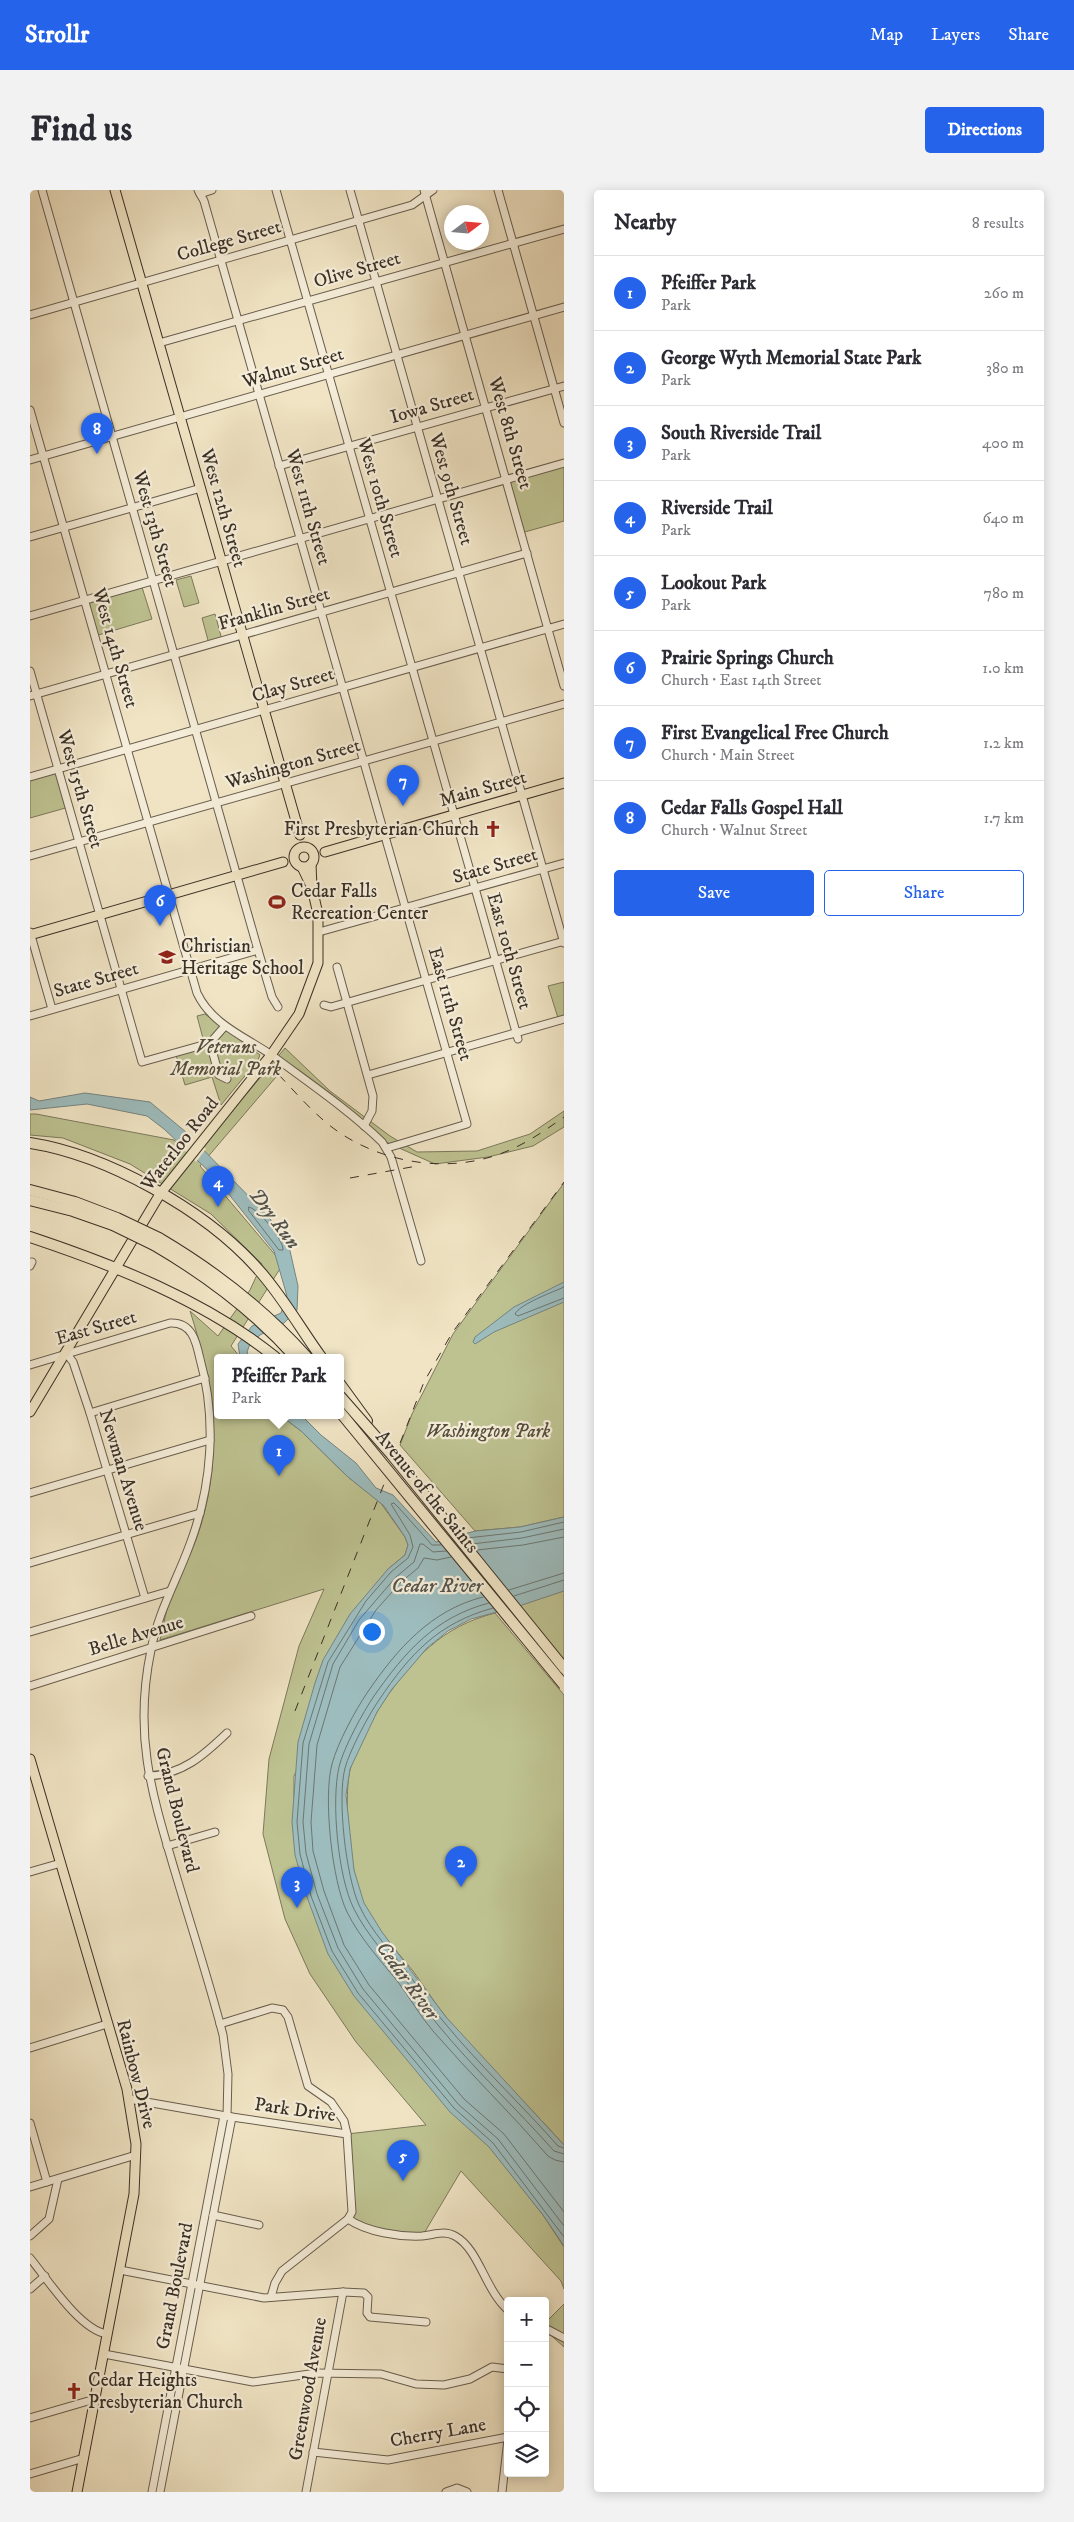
<!DOCTYPE html>
<meta charset="utf-8">
<style>
:root{--surface:#fff;--page:#f2f2f3;--text:#2b2b33;--muted:#7c7c81;--line:#e1e1e2;--accent:#2563eb}
body{margin:0;font-family:"IM FELL DW Pica",serif;background:var(--page);color:var(--text)}
.controls{position:absolute;right:15px;bottom:15px;display:grid;overflow:hidden;border-radius:5px;box-shadow:0 2px 12px #0003}
.controls button{width:45px;height:45px;display:grid;place-items:center;padding:0;border:0;border-bottom:1px solid var(--line);background:var(--surface);color:var(--text);font:25px sans-serif}
.compass{position:absolute;left:414px;top:15px;width:45px;height:45px;border-radius:50%;background:var(--surface);box-shadow:0 2px 12px #0003;rotate:74deg}
.you{position:absolute;left:341px;top:1441px;width:18px;height:18px;margin:-12px;border:4px solid #fff;border-radius:50%;background:#1a73e8;box-shadow:0 0 0 8px #1a73e833}
.badge{display:grid;place-items:center;width:32px;height:32px;border-radius:50%;background:var(--accent);color:#fff;font-size:16px;font-weight:700}
.pin{position:absolute;translate:-50% -41px;filter:drop-shadow(0 1px 2px #0008)}
.pin::after{content:'';position:absolute;top:26px;width:18px;height:15px;background:inherit;clip-path:polygon(0 0,100% 0,50% 100%)}
.popup{position:absolute;left:184px;top:1164px;width:130px;height:65px;box-sizing:border-box;display:grid;place-content:center;border-radius:5px;background:var(--surface);filter:drop-shadow(0 1px 4px #0005);font-size:16px;white-space:nowrap;color:var(--muted)}
.popup b{font-size:19px;color:var(--text)}
.popup::after{content:'';position:absolute;left:50%;top:100%;margin-left:-10px;border:10px solid transparent;border-top-color:var(--surface)}
.list{margin:0;padding:0;list-style:none}
h2{display:flex;justify-content:space-between;align-items:center;height:65px;margin:0;padding:0 20px;font-size:21px}
h2 small{font-size:16px;font-weight:400;color:var(--muted)}
.list li{display:grid;grid-template-columns:32px 1fr auto;gap:15px;align-items:center;box-sizing:border-box;height:75px;padding:0 20px;border-top:1px solid var(--line)}
.list b{display:block;font-size:19px;white-space:nowrap}
.list p{margin:0;font-size:16px;white-space:nowrap;color:var(--muted)}
.list em{font-size:16px;font-style:normal;color:var(--muted)}
.actions{display:flex;gap:10px;padding:15px 20px}
.actions a{flex:1;padding:11px 0;border:1px solid var(--accent);border-radius:5px;text-align:center;font-size:18px;color:var(--accent)}
.actions .main{background:var(--accent);color:#fff}
.icon{flex:none;width:28px;height:28px;fill:none;stroke:currentColor;stroke-width:2;stroke-linecap:round;stroke-linejoin:round}
.map{position:relative;flex:none;width:534px;height:2302px;overflow:hidden;border-radius:5px}
header{display:flex;align-items:center;gap:30px;box-sizing:border-box;height:70px;padding:0 25px;background:var(--accent);color:#fff}
header strong{font-size:24px}
nav{display:flex;gap:28px;margin-inline-start:auto;font-size:18px}
.intro{display:flex;align-items:center;justify-content:space-between;box-sizing:border-box;height:120px;padding:0 30px}
h1{margin:0;font-size:35px}
.button{padding:12px 22px;border-radius:5px;background:var(--accent);color:#fff;font-size:18px;font-weight:700}
main{display:flex;gap:30px;padding:0 30px}
aside{flex:1;background:var(--surface);border-radius:5px;box-shadow:0 2px 12px #0003}
.map>svg:first-child{display:block}
.green{fill:#bec291;stroke:#7c795c}
.water{fill:#9dbcbd;stroke:#758481}
.pier{fill:#f0e4c4}
.lines{fill:none;stroke-linecap:round;stroke-linejoin:round}
.shore{stroke:#6c7672;stroke-width:1}
.minor-casing{stroke:#685d4e;stroke-width:9}
.major-casing{stroke:#3a3026;stroke-width:11}
.highway-casing{stroke:#3a3026;stroke-width:12}
.minor{stroke:#f5edd9;stroke-width:7}
.major{stroke:#f0e4c4;stroke-width:9}
.highway{stroke:#f0e4c4;stroke-width:10}
.rail{stroke:#3a3026;stroke-width:1;stroke-dasharray:9 9;stroke-linecap:butt}
.highway-bridge-casing{stroke:#3a3026;stroke-width:12;stroke-linecap:butt}
.highway-bridge{stroke:#f0e4c4;stroke-width:10}
.labels{text-anchor:middle;dominant-baseline:central;stroke-width:4.5;stroke-linejoin:round;paint-order:stroke}
.street-label{font-size:19px;fill:#3a3026;stroke:#f5edd9}
.poi-label{font-size:19px;fill:#3a3026;stroke:#f5edd9;text-anchor:start}
.park-label{font-size:19px;font-style:italic;fill:#544d3b;stroke:#f5edd9}
.water-label{font-size:20px;font-style:italic;fill:#53534c;stroke:#f5edd9}
</style>
<header>
<strong>Strollr</strong>
<nav><a>Map</a><a>Layers</a><a>Share</a></nav>
</header>
<div class="intro"><h1>Find us</h1><a class="button">Directions</a></div>
<main>
<div class="map">
<svg width="534" height="2302" viewBox="0 0 534 2302">
<rect width="100%" height="100%" fill="#f0e4c4"/>
<filter id="stains"><feTurbulence type="fractalNoise" baseFrequency=".004" numOctaves="4"/><feColorMatrix values="0 0 0 0 .2 0 0 0 0 .09 0 0 0 0 .02 0 0 0 .5 -.17"/></filter>
<radialGradient id="worn" r=".72"><stop offset=".6" stop-color="#630" stop-opacity="0"/><stop offset="1" stop-color="#630" stop-opacity=".3"/></radialGradient>
<g class="green">
<path d="M534,273V331L491,343L476,289Z"/>
<path d="M161,386L169,413L154,417L146,390Z"/>
<path d="M111,394L122,429L65,446L54,410Z"/>
<path d="M185,424L192,450L179,454L172,428Z"/>
<path d="M28,579L39,617L0,628V587Z"/>
<path d="M534,792V826L528,828L518,796Z"/>
<path d="M175,824L230,865L228,870L191,915L182,887L155,895L146,865L175,856L167,826Z"/>
<path d="M255,858L300,901L360,946L387,962L447,961L500,944L534,921V937L503,956L458,967L405,974L349,949L258,873L170,976L253,1074L201,1156L210,1167H188V1225H250L271,1241L318,1287L350,1312L375,1347L378,1355L375,1365L358,1379L264,1586V1608L459,1956L513,2025L534,2057V2099L531,2091L431,1981L393,2045L353,2041L323,2032L317,1944L396,1935L326,1852L280,1784L255,1729L233,1644L239,1569L269,1456L294,1399L130,1450C133,1438 135,1424 139,1413C149,1386 163,1362 171,1335C193,1262 183,1192 160,1121L188,1146L220,1100L232,1074L181,1024L100,974L33,948L0,945V924H6L144,950L163,968Z"/>
<path d="M534,993V1327L490,1337L445,1341L370,1255L382,1224L423,1144Z"/>
<path d="M534,1388V1478L475,1406Z"/>
<path d="M465,1423L534,1505V1955C496,1912 452,1873 416,1827C404,1812 394,1796 383,1781C366,1760 346,1739 334,1714C320,1685 313,1611 320,1580C324,1562 343,1528 353,1512C385,1467 411,1437 465,1423Z"/>
<path d="M534,2114V2157L515,2140V2133Z"/>
</g>
<g class="water">
<path d="M55,903L120,912L157,943L236,1024L258,1052L268,1096L267,1120L254,1133L230,1145L220,1154L217,1162L219,1167H210L208,1154L222,1136L251,1123L257,1106L244,1061L186,988L134,939L117,926L57,914L0,920V907L9,911Z"/>
<path d="M534,1092V1112L464,1142L445,1154L443,1152L445,1147L484,1117Z"/>
<path d="M250,1225H271L291,1245L326,1273L346,1298L363,1305L406,1352L445,1341L490,1337L534,1327V1401L489,1416L441,1429L418,1441L397,1458L362,1499L347,1522L320,1579L316,1605L324,1680L334,1713L352,1742L416,1827L534,1955V2056L513,2025L459,1957L420,1922L324,1806L298,1764L277,1707L265,1665L262,1632L268,1552L285,1493L293,1470L320,1424L358,1379L375,1365L378,1355L375,1347L354,1316L318,1287L271,1241Z"/>
</g>
<path class="pier" d="M163,946L176,959L166,972L152,958Z"/>
<g class="lines">
<g class="shore">
<path d="M219,1017C229,1019 254,1051 253,1060H249L219,1021Z"/>
<path d="M534,1097C523,1102 490,1114 485,1124L488,1126L534,1108"/>
<path d="M437,1348L491,1342L534,1332"/>
<path d="M442,1354L492,1348L534,1339"/>
<path d="M411,1355H402L369,1318L364,1313L361,1314L380,1345L383,1357L378,1368L361,1382L336,1411L298,1472L273,1553L267,1632L270,1664L281,1706L302,1761L328,1803L424,1918L463,1953L534,2047"/>
<path d="M447,1360L493,1355L534,1347"/>
<path d="M416,1361L403,1362L393,1354H390L384,1372L366,1387L329,1430L303,1474L279,1554L273,1632L276,1663L287,1704L308,1758L333,1799L428,1914L468,1949L534,2036"/>
<path d="M421,1367L407,1370L394,1368L388,1378L371,1392L346,1420L310,1477L287,1555L281,1632L283,1661L294,1701L314,1755L339,1795L434,1909L474,1944L534,2022"/>
<path d="M479,1400L534,1383"/>
<path d="M484,1406L534,1390"/>
<path d="M453,1407C401,1420 367,1459 337,1503C325,1521 308,1552 302,1574C293,1607 302,1691 317,1722C330,1748 350,1770 368,1792C380,1808 390,1826 403,1841C440,1884 481,1923 518,1966L525,1970L534,1972"/>
<path d="M459,1413C405,1427 375,1462 344,1506C333,1522 313,1559 309,1577C301,1611 308,1688 324,1719C337,1745 357,1766 375,1789C386,1804 396,1821 408,1835C444,1879 486,1918 524,1961L534,1964"/>
<path d="M463,1418C408,1433 380,1464 349,1510C338,1526 320,1560 315,1578C307,1609 316,1686 329,1715C341,1742 363,1763 380,1786C391,1801 401,1817 413,1831C449,1875 491,1914 528,1956L534,1958"/>
</g>
<g class="minor-casing">
<g id="minor">
<path d="M12,0L228,760L242,807L248,817"/>
<path d="M168,0L174,11L437,934L357,958"/>
<path d="M246,0L488,849"/>
<path d="M320,0L534,753"/>
<path d="M394,0L534,496"/>
<path d="M468,0L534,233"/>
<path d="M170,4L182,0"/>
<path d="M0,125L382,15L403,0"/>
<path d="M129,153L534,39"/>
<path d="M0,220L167,803C182,835 216,847 243,866C279,893 319,920 352,952L361,967L391,1071"/>
<path d="M0,270L534,117"/>
<path d="M249,276L534,196"/>
<path d="M0,347L171,298"/>
<path d="M0,426L534,273"/>
<path d="M0,481L112,872L180,853L195,836"/>
<path d="M0,506L497,363"/>
<path d="M0,587L534,434"/>
<path d="M0,666L534,514"/>
<path d="M0,742L22,819"/>
<path d="M289,742L534,673"/>
<path d="M307,777L343,906L342,921L334,936"/>
<path d="M294,815L301,817L534,751"/>
<path d="M0,826L228,760"/>
<path d="M180,853L189,885L197,889"/>
<path d="M338,885L534,829"/>
<path d="M0,1076L2,1072"/>
<path d="M36,1163L43,1172L60,1223L115,1408"/>
<path d="M0,1175L140,1133C162,1132 166,1151 170,1169C187,1229 182,1296 160,1354C147,1390 128,1422 121,1460C103,1546 122,1604 146,1685C162,1739 179,1791 193,1845L198,1884L197,1926"/>
<path d="M60,1223L175,1188"/>
<path d="M0,1303L180,1250"/>
<path d="M0,1373L170,1323"/>
<path d="M0,1442L140,1401"/>
<path d="M0,1496L221,1426"/>
<path d="M118,1586C152,1585 174,1565 197,1543"/>
<path d="M137,1656L185,1642"/>
<path d="M0,1682L31,1673"/>
<path d="M190,1834L242,1818L253,1820L258,1827L278,1896L301,1912L314,1931L317,1944"/>
<path d="M0,1858L77,1834"/>
<path d="M99,1909L202,1927L317,1944L322,2022L318,2029C337,2042 369,2047 392,2046C404,2045 414,2040 425,2046C449,2059 455,2100 478,2120"/>
<path d="M0,1933L17,1992"/>
<path d="M0,1997L106,1965"/>
<path d="M183,2025L229,2035"/>
<path d="M0,2046L19,2029L28,1989"/>
<path d="M0,2068C18,2090 50,2140 77,2144"/>
<path d="M90,2080L234,2108L313,2102L334,2103L338,2107L337,2123L340,2127L396,2132"/>
<path d="M0,2099L15,2086"/>
<path d="M241,2107L245,2093L252,2081L318,2029"/>
<path d="M515,2138L534,2148"/>
<path d="M74,2164L223,2192L287,2183L351,2184L386,2194L414,2195L440,2189L462,2177L478,2179"/>
<path d="M0,2228L65,2209"/>
<path d="M283,2262L358,2270L478,2247"/>
<path d="M0,2284L54,2268"/>
<path d="M122,2302L194,1926"/>
<path d="M130,2302L202,1927"/>
<path d="M276,2302L313,2102"/>
<path d="M416,2302L427,2298L437,2302"/>
<path d="M472,2302L478,2249"/>
</g>
</g>
<g class="major-casing">
<g id="major">
<path d="M85,0L270,645"/>
<circle cx="274" cy="667" r="10"/>
<path d="M295,662L534,593"/>
<path d="M272,677L282,698L281,674"/>
<path d="M0,745L253,672"/>
<path d="M0,1222L130,1004L241,865L269,824L288,773V724L282,698"/>
<path d="M0,1569L97,1899L106,1954L104,2004L47,2302"/>
</g>
</g>
<g class="highway-casing">
<g id="highway">
<path d="M0,953C77,965 175,1020 227,1078C251,1104 270,1138 291,1167"/>
<path d="M0,1000L45,1012L87,1028"/>
<path d="M0,1010L43,1021L83,1035"/>
<path d="M0,1047C84,1075 176,1111 245,1167"/>
<path d="M129,1048C185,1081 233,1118 277,1167"/>
<path d="M124,1055C177,1086 224,1121 265,1167"/>
<path d="M310,1194L337,1231"/>
</g>
</g>
<use href="#minor" class="minor"/>
<use href="#major" class="major"/>
<use href="#highway" class="highway"/>
<g class="rail">
<path d="M249,885C269,906 288,929 313,945C362,976 428,984 482,959C500,951 517,939 534,927"/>
<path d="M320,988L387,976"/>
<path d="M265,1521L394,1192L422,1143L534,992"/>
</g>
<g class="highway-bridge-casing">
<g id="highway-bridge">
<path d="M87,1028L129,1048"/>
<path d="M83,1035L124,1055"/>
<path d="M310,1206L361,1264L534,1478"/>
<path d="M310,1222L534,1495"/>
</g>
</g>
<use href="#highway-bridge" class="highway-bridge"/>
</g>
<defs>
<g id="church-bare" transform="scale(1.35)"><path d="M-1.2-6h2.4v3.5h3.3v2.4h-3.3V6h-2.4V-.1h-3.3v-2.4h3.3Z" fill="#8f2418" stroke="#f5edd9" stroke-width="2.5" paint-order="stroke"/></g>
<g id="stadium-bare" transform="scale(1.35)"><path d="M0-5a6.5 5 0 1 0 0 10a6.5 5 0 1 0 0-10ZM-3.5-1.8h7v3.6h-7Z" fill="#8f2418" stroke="#f5edd9" stroke-width="2.5" paint-order="stroke"/></g>
<g id="school-bare" transform="scale(1.35)"><path d="M0-5L7-2L0 1L-7-2ZM-4 1L0 2.5L4 1V4Q0 6-4 4Z" fill="#8f2418" stroke="#f5edd9" stroke-width="2.5" paint-order="stroke"/></g>
</defs>
<g fill-rule="evenodd">
<use href="#church-bare" x="463" y="639"/>
<use href="#stadium-bare" x="247" y="712"/>
<use href="#school-bare" x="137" y="767"/>
<use href="#church-bare" x="44" y="2201"/>
</g>
<g class="labels">
<g class="street-label">
<text transform="translate(199 51) rotate(-16)">College Street</text>
<text transform="translate(327 80) rotate(-16)">Olive Street</text>
<text transform="translate(263 178) rotate(-16)">Walnut Street</text>
<text transform="translate(402 216) rotate(-16)">Iowa Street</text>
<text transform="translate(480 243) rotate(74)">West 8th Street</text>
<text transform="translate(421 299) rotate(74)">West 9th Street</text>
<text transform="translate(350 308) rotate(74)">West 10th Street</text>
<text transform="translate(278 317) rotate(74)">West 11th Street</text>
<text transform="translate(193 318) rotate(74)">West 12th Street</text>
<text transform="translate(125 339) rotate(74)">West 13th Street</text>
<text transform="translate(244 419) rotate(-16)">Franklin Street</text>
<text transform="translate(85 458) rotate(74)">West 14th Street</text>
<text transform="translate(263 495) rotate(-16)">Clay Street</text>
<text transform="translate(263 574) rotate(-16)">Washington Street</text>
<text transform="translate(50 599) rotate(74)">West 15th Street</text>
<text transform="translate(453 599) rotate(-16)">Main Street</text>
<text transform="translate(465 676) rotate(-16)">State Street</text>
<text transform="translate(479 761) rotate(74)">East 10th Street</text>
<text transform="translate(66 790) rotate(-16)">State Street</text>
<text transform="translate(420 814) rotate(74)">East 11th Street</text>
<text transform="translate(150 954) rotate(-52)">Waterloo Road</text>
<text transform="translate(66 1138) rotate(-16)">East Street</text>
<text transform="translate(93 1280) rotate(73)">Newman Avenue</text>
<text transform="translate(397 1302) rotate(51)">Avenue of the Saints</text>
<text transform="translate(106 1446) rotate(-17)">Belle Avenue</text>
<text transform="translate(147 1620) rotate(76)">Grand Boulevard</text>
<text transform="translate(106 1884) rotate(76)">Rainbow Drive</text>
<text transform="translate(265 1920) rotate(8)">Park Drive</text>
<text transform="translate(145 2096) rotate(-79)">Grand Boulevard</text>
<text transform="translate(278 2199) rotate(-80)">Greenwood Avenue</text>
<text transform="translate(408 2243) rotate(-10)">Cherry Lane</text>
</g>
<g class="poi-label">
<text x="449" y="639" text-anchor="end">First Presbyterian Church</text>
<text x="261" y="701">Cedar Falls<tspan x="261" dy="22">Recreation Center</tspan></text>
<text x="151" y="756">Christian<tspan x="151" dy="22">Heritage School</tspan></text>
<text x="58" y="2190">Cedar Heights<tspan x="58" dy="22">Presbyterian Church</tspan></text>
</g>
<g class="park-label">
<text x="196" y="857">Veterans<tspan x="196" dy="22">Memorial Park</tspan></text>
<text x="458" y="1241">Washington Park</text>
</g>
<g class="water-label">
<text transform="translate(244 1029) rotate(53)">Dry Run</text>
<text x="407" y="1396">Cedar River</text>
<text transform="translate(377 1791) rotate(54)">Cedar River</text>
</g>
</g>
<rect width="100%" height="100%" filter="url(#stains)"/>
<rect width="100%" height="100%" fill="url(#worn)"/>
</svg>
<div class="controls">
<button>+</button>
<button>−</button>
<button><svg class="icon" aria-label="locate" viewBox="0 0 24 24"><circle cx="12" cy="12" r="6"/><path d="M12 2v4M12 18v4M2 12h4M18 12h4"/></svg></button>
<button><svg class="icon" aria-label="layers" viewBox="0 0 24 24"><path d="M12 4l9 5-9 5-9-5zM3 14l9 5 9-5"/></svg></button>
</div>
<svg class="compass" viewBox="-18 -18 36 36"><path d="M0-13l5 13h-10z" fill="#e53935"/><path d="M0 13l5-13h-10z" fill="#7c7c81"/></svg>
<div class="you"></div>
<div class="pin badge" style="left:249px;top:1286px">1</div>
<div class="popup"><b>Pfeiffer Park</b>Park</div>
<div class="pin badge" style="left:431px;top:1697px">2</div>
<div class="pin badge" style="left:267px;top:1718px">3</div>
<div class="pin badge" style="left:188px;top:1017px">4</div>
<div class="pin badge" style="left:373px;top:1991px">5</div>
<div class="pin badge" style="left:130px;top:736px">6</div>
<div class="pin badge" style="left:373px;top:616px">7</div>
<div class="pin badge" style="left:67px;top:264px">8</div>
</div>
<aside>
<h2>Nearby<small>8 results</small></h2>
<ul class="list">
<li><span class="badge">1</span><div><b>Pfeiffer Park</b><p>Park</p></div><em>260 m</em></li>
<li><span class="badge">2</span><div><b>George Wyth Memorial State Park</b><p>Park</p></div><em>380 m</em></li>
<li><span class="badge">3</span><div><b>South Riverside Trail</b><p>Park</p></div><em>400 m</em></li>
<li><span class="badge">4</span><div><b>Riverside Trail</b><p>Park</p></div><em>640 m</em></li>
<li><span class="badge">5</span><div><b>Lookout Park</b><p>Park</p></div><em>780 m</em></li>
<li><span class="badge">6</span><div><b>Prairie Springs Church</b><p>Church · East 14th Street</p></div><em>1.0 km</em></li>
<li><span class="badge">7</span><div><b>First Evangelical Free Church</b><p>Church · Main Street</p></div><em>1.2 km</em></li>
<li><span class="badge">8</span><div><b>Cedar Falls Gospel Hall</b><p>Church · Walnut Street</p></div><em>1.7 km</em></li>
</ul>
<div class="actions"><a class="main">Save</a><a>Share</a></div>
</aside>
</main>
